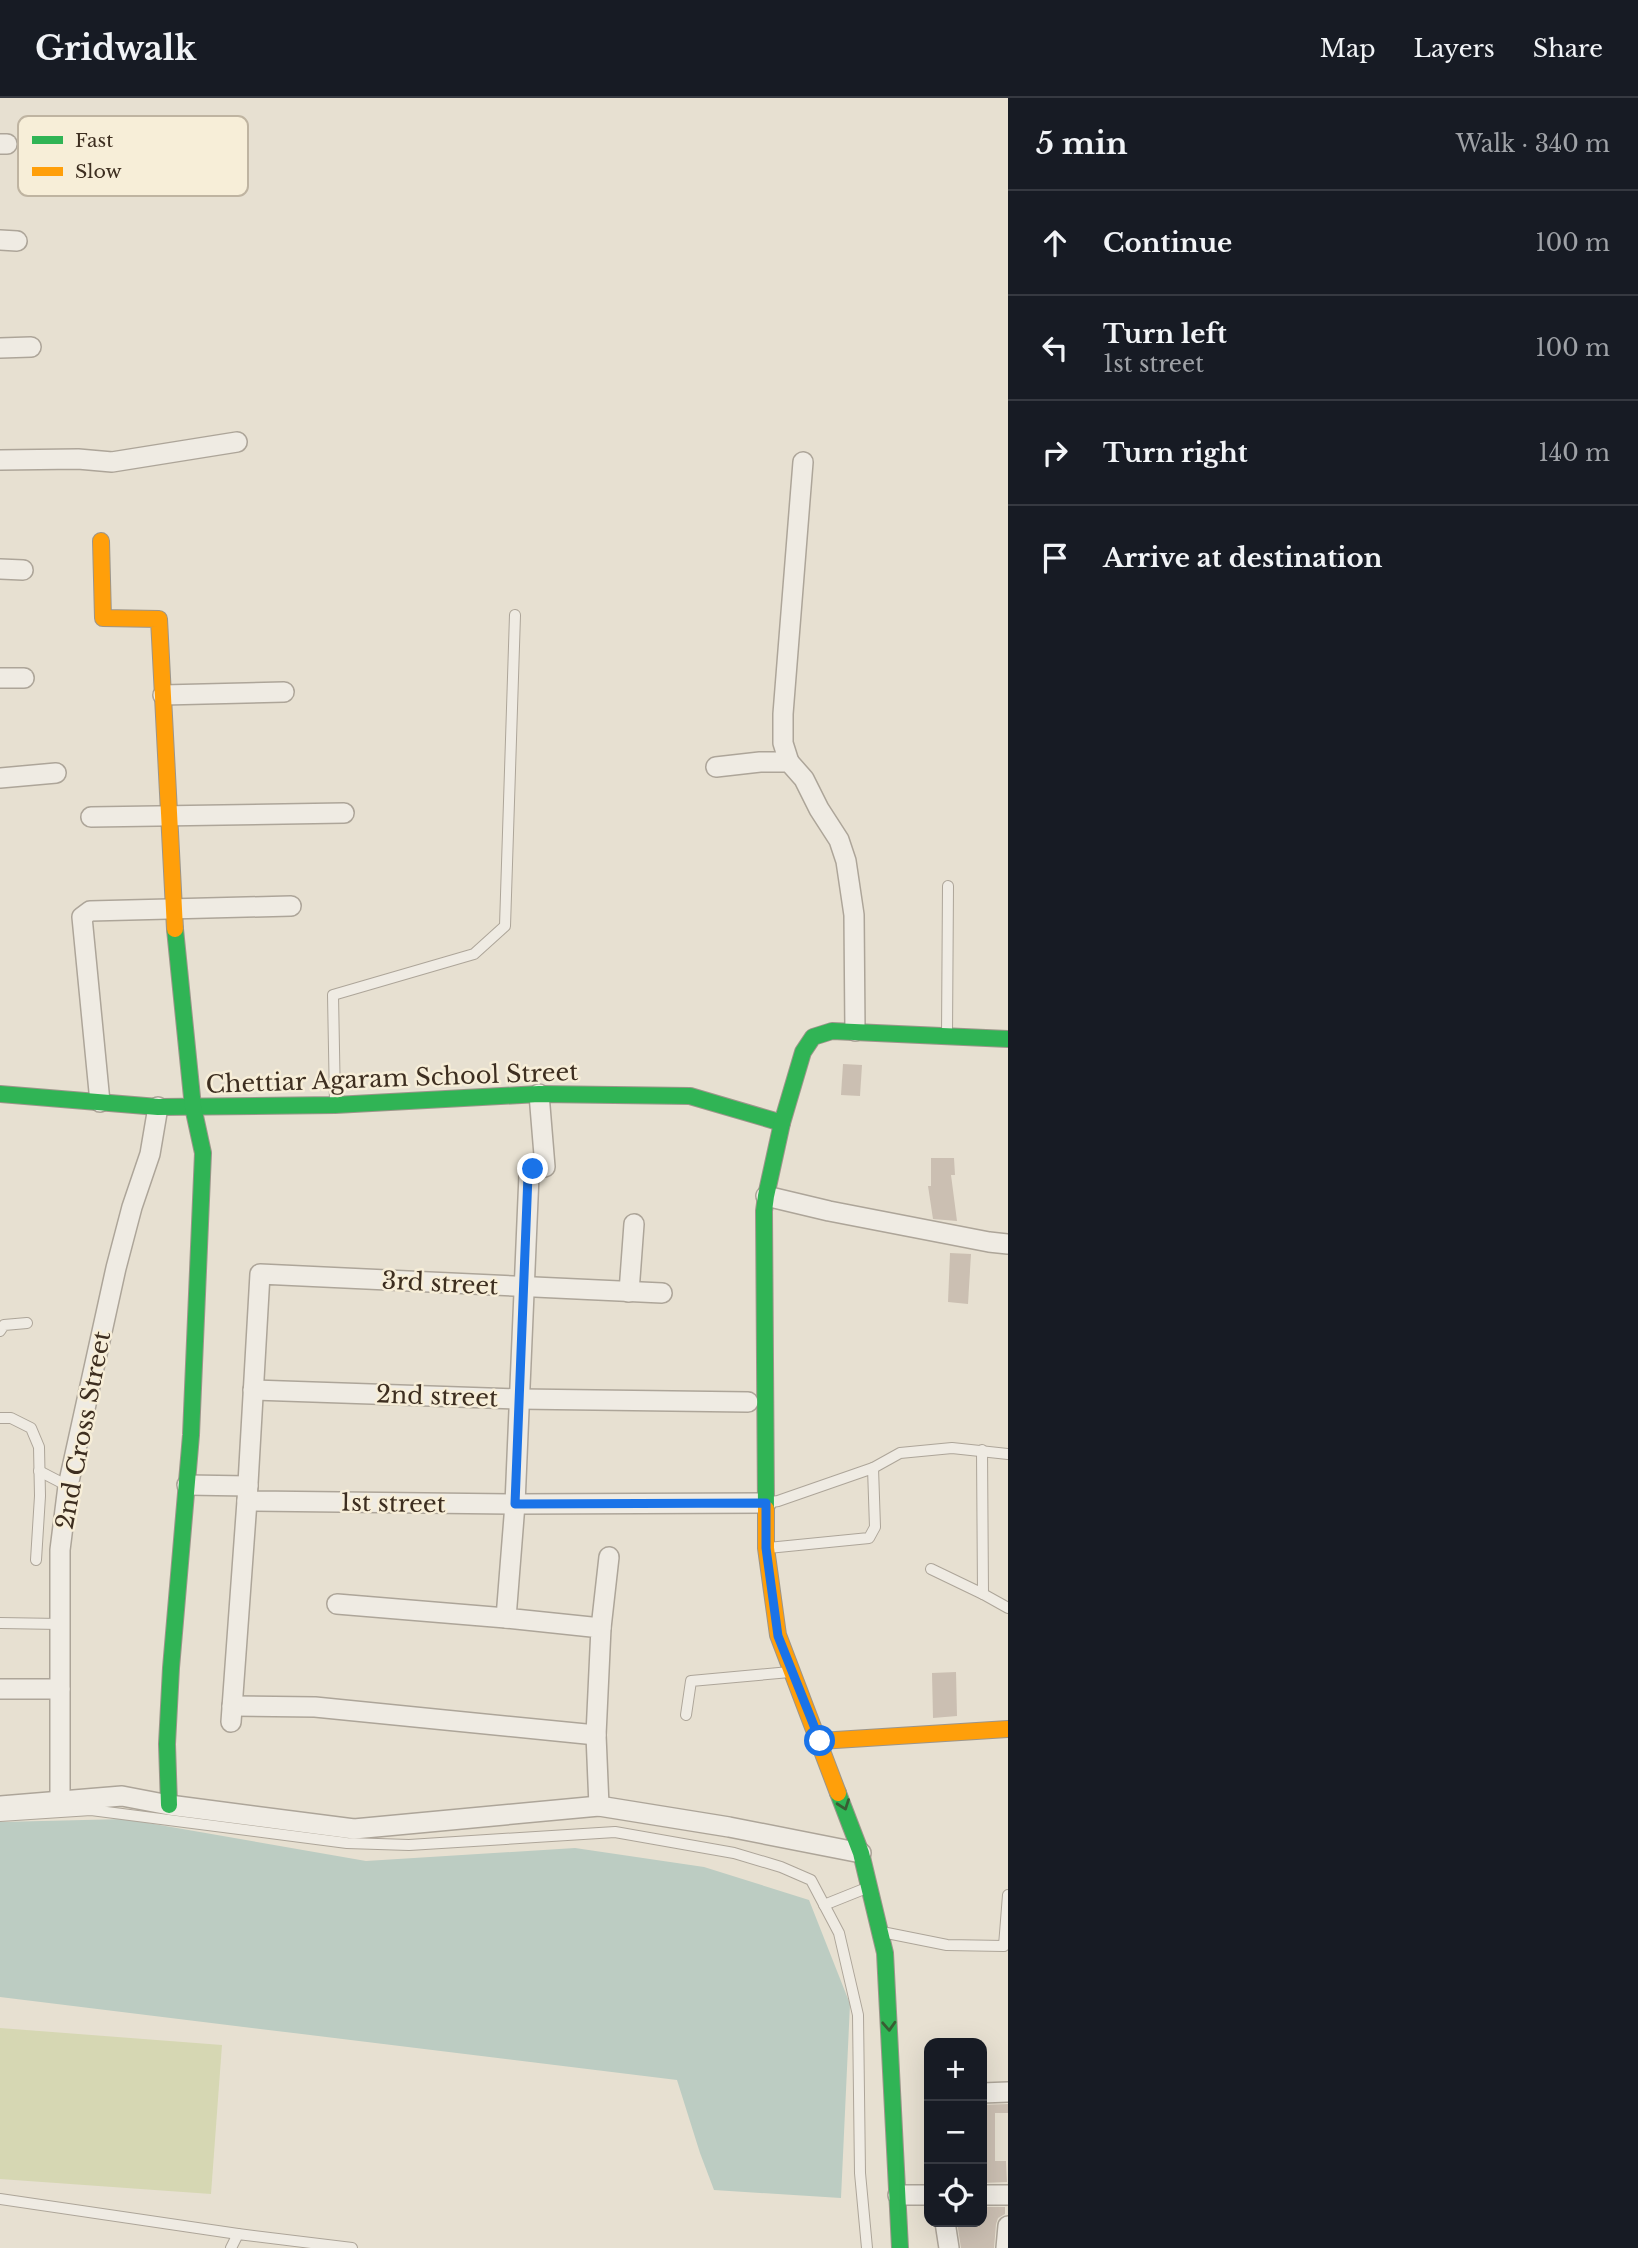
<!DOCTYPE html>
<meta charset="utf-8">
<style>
:root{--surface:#171b24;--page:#20242c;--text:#f1f3f6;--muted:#9ea1a6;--line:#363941}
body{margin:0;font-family:"Libre Baskerville",serif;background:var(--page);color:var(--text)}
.controls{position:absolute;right:21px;bottom:21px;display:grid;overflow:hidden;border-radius:14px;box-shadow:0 7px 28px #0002}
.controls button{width:63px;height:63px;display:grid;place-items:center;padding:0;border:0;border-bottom:2px solid var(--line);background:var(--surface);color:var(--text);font:35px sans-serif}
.stop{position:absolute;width:21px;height:21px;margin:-16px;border:5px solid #1a73e8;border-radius:50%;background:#fff}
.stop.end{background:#1a73e8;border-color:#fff;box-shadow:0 2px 7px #0008}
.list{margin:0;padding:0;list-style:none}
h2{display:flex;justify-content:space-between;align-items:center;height:91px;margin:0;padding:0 28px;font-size:30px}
h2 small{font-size:23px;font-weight:400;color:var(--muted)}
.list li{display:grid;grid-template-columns:46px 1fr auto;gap:21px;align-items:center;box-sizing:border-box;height:105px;padding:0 28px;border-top:2px solid var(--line)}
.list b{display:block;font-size:26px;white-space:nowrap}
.list p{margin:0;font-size:23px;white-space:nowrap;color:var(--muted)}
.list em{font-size:23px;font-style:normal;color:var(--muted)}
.icon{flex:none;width:38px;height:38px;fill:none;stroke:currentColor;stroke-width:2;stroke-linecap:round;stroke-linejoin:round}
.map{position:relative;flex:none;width:1008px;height:2150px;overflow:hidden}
header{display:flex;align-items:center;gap:42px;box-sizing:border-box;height:98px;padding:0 35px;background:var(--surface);border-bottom:2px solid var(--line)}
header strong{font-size:33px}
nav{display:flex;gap:38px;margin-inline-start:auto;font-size:24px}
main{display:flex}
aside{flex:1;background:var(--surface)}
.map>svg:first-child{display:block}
.green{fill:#d6d7b3}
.water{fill:#bcccc2}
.building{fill:#cbbfb2}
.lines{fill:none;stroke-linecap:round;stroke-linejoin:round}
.lane-casing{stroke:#ada599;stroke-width:12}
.street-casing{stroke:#ada599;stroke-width:22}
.fast-casing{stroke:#9c958a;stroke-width:18}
.slow-casing{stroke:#9c958a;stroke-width:18}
.lane{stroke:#efebe3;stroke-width:10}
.street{stroke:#efebe3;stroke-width:19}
.fast{stroke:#30b455;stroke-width:16}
.slow{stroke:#ff9f0a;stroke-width:16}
.oneway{stroke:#385d33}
.route{stroke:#1a73e8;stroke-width:9}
.labels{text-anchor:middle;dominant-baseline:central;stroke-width:5;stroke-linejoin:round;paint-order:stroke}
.street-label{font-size:24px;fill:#3d2e20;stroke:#f7eed8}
.key{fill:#f7eed8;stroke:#bfb4a1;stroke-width:2}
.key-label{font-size:19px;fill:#3d2e20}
</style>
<header>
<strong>Gridwalk</strong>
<nav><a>Map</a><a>Layers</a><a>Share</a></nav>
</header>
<main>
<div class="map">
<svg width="1008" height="2150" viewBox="0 0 1008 2150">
<rect width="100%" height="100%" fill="#e7e0d1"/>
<path class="green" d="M0,1930L222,1947L211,2096L0,2081Z"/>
<path class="water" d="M125,1721L366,1763L575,1750L704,1769L809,1802L850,1906L841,2100L714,2092L700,2055L677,1982L0,1899V1724Z"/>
<g class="building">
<path d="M843,966L862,967L860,998L841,997Z"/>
<path d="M931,1060H954L955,1077H951L957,1123L933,1121L928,1088H931Z"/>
<path d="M950,1155L971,1156L968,1206L948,1204Z"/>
<path d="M956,1574L957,1618L933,1620L932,1575Z"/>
<path d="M1008,2006V2015H995V2063H1006L1007,2084L982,2085V2007Z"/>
<path d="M982,2109H1005V2116L998,2120L996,2126L994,2150H961L957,2124H982Z"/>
</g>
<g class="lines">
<g class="lane-casing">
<g id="lane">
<path d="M947,937L948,788"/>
<path d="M335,1005L333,897L474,856L505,828L515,517"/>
<path d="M0,1233L4,1227L27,1225"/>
<path d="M0,1320H11L31,1330L39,1349L40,1398L36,1462"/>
<path d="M982,1352L983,1496L1008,1510"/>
<path d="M873,1370L900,1355L952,1350L1008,1356"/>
<path d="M39,1373L68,1388"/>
<path d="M766,1405L778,1403L873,1370L875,1429L869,1440L768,1450"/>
<path d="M931,1471L983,1496"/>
<path d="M0,1525L60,1526"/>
<path d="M686,1617L691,1583L790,1574"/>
<path d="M0,1718L91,1712L347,1745L409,1747L615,1734L734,1755L781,1769L811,1782L839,1835L858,1917L860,2075L867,2150"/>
<path d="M824,1807L869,1789"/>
<path d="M882,1834L947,1847L1004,1848L1008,1797"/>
<path d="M0,2101L238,2136"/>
<path d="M231,2150L238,2136L352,2150"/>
</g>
</g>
<g class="street-casing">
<g id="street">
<path d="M0,46H7"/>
<path d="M0,142L17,143"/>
<path d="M0,250L31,249"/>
<path d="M0,362L78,361L112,364L237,344"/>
<path d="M0,471L23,472"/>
<path d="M0,580H24"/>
<path d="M163,597L284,594"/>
<path d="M789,664L783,645V616L803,364"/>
<path d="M716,669L760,664H789L804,681L819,711L839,742L846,763L854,817L855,933"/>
<path d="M0,680L56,675"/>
<path d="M91,719L344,715"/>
<path d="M539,996L545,1069L533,1071L529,1077L515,1406L506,1520L601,1530L596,1637L599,1708"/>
<path d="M100,1004L82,819L90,813L291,808"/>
<path d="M766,1098L829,1113L989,1144L1008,1146"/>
<path d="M629,1194L634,1126"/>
<path d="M662,1195L260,1176L247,1403L515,1406L766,1405"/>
<path d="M253,1292L519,1301L748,1304"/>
<path d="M187,1387L248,1388"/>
<path d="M337,1506L506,1520"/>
<path d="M601,1530L609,1459"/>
<path d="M0,1591H60"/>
<path d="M232,1608L315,1609L596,1637"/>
<path d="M231,1624L247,1403"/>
<path d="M60,1703V1452L68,1388L116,1170L132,1109L150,1056L158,1009"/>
<path d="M0,1708L122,1698L169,1707L354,1731L599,1708L729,1729L861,1755"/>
<path d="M982,1995L1008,1994"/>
<path d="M898,2097H929"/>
<path d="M982,2097H1008"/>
<path d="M945,2124L949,2150"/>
<path d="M1006,2150L1008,2128"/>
</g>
</g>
<g class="fast-casing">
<g id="fast">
<path d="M0,996L158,1009L335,1007L539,996L690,998L782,1025"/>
<path d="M766,1411L764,1113L766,1098L782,1025L803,954L813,939L832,933L1008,941"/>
<path d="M838,1695L861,1755L885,1855L900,2150"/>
<path d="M169,1707L167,1646L171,1570L191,1337L203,1055L193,1009L175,831"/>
</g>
</g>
<g class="slow-casing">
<g id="slow">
<path d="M101,443L103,520L159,521L175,831"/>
<path d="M766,1411V1450L778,1537L838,1695"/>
<path d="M820,1643L1008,1631"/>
</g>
</g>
<use href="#lane" class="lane"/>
<use href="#street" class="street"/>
<use href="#fast" class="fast"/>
<use href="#slow" class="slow"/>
</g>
<defs><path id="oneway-chevron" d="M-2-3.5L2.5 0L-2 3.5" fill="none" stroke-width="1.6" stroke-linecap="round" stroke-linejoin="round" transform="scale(1.75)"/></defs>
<g class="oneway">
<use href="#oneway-chevron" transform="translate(844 1707) rotate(70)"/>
<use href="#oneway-chevron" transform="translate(889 1928) rotate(87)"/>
</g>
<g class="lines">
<path class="route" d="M533,1071L528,1077L515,1406L766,1405V1450L778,1538L820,1643"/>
</g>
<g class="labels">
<g class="street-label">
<text transform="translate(392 980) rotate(-2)">Chettiar Agaram School Street</text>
<text transform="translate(440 1185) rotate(3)">3rd street</text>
<text transform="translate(437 1298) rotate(2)">2nd street</text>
<text transform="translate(83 1332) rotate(-79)">2nd Cross Street</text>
<text transform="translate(393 1405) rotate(1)">1st street</text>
</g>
</g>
<rect x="18" y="18" width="230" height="80" rx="10" class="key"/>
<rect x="32" y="38" width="31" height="8" fill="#30b455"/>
<rect x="32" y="69" width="31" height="9" fill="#ff9f0a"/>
<g class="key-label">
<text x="75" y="49">Fast</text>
<text x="75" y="80">Slow</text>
</g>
</svg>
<div class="controls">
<button>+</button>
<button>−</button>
<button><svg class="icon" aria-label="locate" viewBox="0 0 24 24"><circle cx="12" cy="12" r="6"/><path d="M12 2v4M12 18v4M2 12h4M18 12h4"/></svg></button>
</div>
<div class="stop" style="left:820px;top:1643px"></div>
<div class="stop end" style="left:533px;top:1071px"></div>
</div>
<aside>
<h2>5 min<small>Walk · 340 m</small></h2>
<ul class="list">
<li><svg class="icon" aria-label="ahead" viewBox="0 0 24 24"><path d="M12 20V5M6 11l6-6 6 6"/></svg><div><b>Continue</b></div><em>100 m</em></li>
<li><svg class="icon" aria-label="left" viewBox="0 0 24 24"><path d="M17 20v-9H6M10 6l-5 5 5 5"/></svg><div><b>Turn left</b><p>1st street</p></div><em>100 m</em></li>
<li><svg class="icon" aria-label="right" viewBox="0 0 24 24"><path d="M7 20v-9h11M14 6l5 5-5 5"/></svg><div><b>Turn right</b></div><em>140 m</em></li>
<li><svg class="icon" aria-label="arrive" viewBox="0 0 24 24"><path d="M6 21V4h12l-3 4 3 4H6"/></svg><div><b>Arrive at destination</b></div></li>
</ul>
</aside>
</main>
